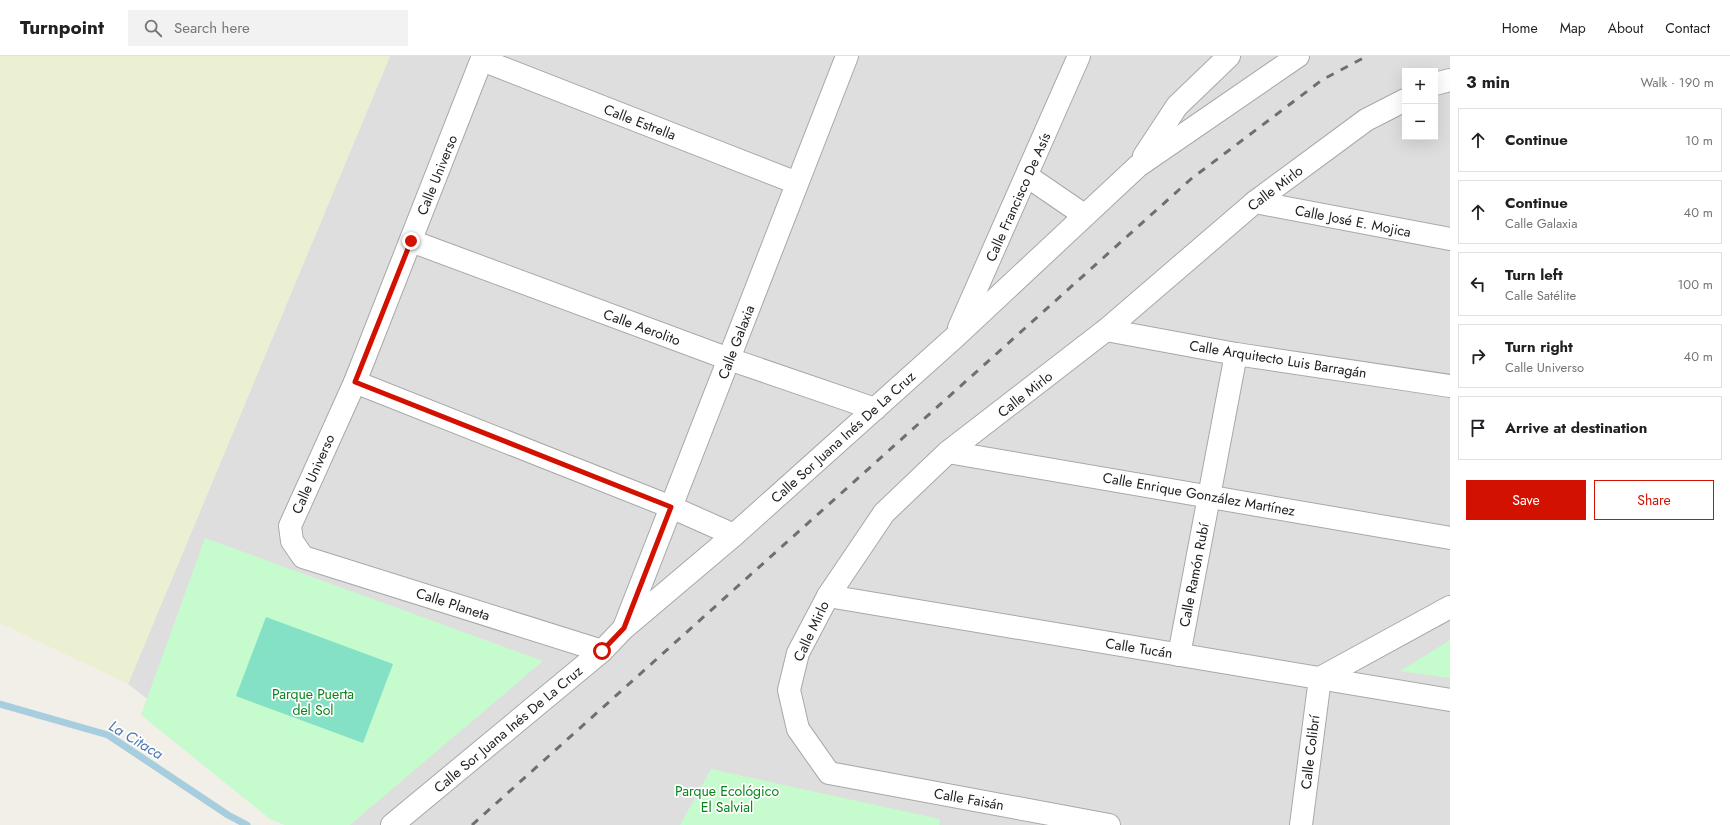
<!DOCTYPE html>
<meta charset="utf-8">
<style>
:root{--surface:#fff;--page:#f2f2f2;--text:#202124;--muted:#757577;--line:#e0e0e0;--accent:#d21100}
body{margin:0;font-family:Jost,sans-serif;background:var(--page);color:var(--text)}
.controls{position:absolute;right:12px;top:12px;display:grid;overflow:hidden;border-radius:0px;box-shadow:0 4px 16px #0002}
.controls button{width:36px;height:36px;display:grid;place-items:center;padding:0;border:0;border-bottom:1px solid var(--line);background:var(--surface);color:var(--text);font:20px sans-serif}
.stop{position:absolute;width:12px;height:12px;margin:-9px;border:3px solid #d21100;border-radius:50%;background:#fff}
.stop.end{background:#d21100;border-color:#fff;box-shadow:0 1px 4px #0008}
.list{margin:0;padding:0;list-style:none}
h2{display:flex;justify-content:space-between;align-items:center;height:52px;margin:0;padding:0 16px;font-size:17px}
h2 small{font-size:13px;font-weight:400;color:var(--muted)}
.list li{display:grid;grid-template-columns:26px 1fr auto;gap:12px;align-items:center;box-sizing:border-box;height:64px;margin:0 8px 8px;padding:0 8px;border:1px solid var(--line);border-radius:0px}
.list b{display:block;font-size:15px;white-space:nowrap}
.list p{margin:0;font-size:13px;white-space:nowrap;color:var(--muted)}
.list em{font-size:13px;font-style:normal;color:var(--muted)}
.actions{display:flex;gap:8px;padding:12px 16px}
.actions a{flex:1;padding:9px 0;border:1px solid var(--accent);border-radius:0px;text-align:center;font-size:14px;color:var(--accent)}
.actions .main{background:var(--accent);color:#fff}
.icon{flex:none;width:22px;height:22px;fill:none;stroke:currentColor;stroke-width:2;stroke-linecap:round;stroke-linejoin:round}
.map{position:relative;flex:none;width:1450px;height:769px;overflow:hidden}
header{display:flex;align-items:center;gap:24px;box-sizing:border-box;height:56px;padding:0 20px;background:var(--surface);border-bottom:1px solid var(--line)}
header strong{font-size:19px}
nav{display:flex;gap:22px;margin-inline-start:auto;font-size:14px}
.search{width:280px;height:36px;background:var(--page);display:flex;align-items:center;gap:10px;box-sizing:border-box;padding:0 14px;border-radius:0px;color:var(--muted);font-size:15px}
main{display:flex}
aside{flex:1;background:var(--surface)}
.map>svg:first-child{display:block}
.residential{fill:#dfdede;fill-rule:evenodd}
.farmland{fill:#ebf0d3}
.park{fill:#c5fbcd}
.pitch{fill:#84e1c5}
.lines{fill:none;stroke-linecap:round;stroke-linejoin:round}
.stream{stroke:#a7cedf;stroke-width:7}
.street-casing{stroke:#a8a8a8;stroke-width:24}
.street{stroke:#fff;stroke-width:22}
.rail{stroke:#6f6f6f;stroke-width:3;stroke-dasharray:8 8;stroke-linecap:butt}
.route{stroke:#d21100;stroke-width:5}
.labels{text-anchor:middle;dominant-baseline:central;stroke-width:3.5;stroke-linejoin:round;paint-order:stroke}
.street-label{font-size:14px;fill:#212121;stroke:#fff}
.park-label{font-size:14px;fill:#09841d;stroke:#fff}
.water-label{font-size:15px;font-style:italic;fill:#4a76b4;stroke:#fff}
</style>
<header>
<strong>Turnpoint</strong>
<div class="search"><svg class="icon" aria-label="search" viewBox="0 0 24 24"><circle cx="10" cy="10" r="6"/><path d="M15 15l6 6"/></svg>Search here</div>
<nav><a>Home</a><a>Map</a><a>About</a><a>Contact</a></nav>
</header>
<main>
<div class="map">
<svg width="1450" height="769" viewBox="0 0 1450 769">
<rect width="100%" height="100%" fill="#f1efe7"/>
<path class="residential" d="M390,0H1450V769H310L128,628ZM1405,15H1435V81H1405Z"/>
<path class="farmland" d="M0,0H390L128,628L0,567Z"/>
<g class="park">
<path d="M205,482L543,605L350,769H285L270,763L141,659Z"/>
<path d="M1450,584V622L1400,615Z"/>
<path d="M711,713L940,763L939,769H680Z"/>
</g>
<path class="pitch" d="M266,561L393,608L363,687L236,640Z"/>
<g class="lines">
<path class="stream" d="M0,648L108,679L228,759L247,769"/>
<g class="street-casing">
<g id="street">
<path d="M483,0L355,326L290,470L292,485L303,501L602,595"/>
<path d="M482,4L797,127"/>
<path d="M1435,28L1450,24"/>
<path d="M1144,100L1177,50L1229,0"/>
<path d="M1027,120L1084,159"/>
<path d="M1255,146L1450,183"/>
<path d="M411,185L729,303L875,353"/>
<path d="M959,272L1079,0"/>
<path d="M1106,274L1236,298L1450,330"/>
<path d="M355,326L671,451L734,479"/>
<path d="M948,396L1450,482"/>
<path d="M828,540L1450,644"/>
<path d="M625,569L847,0"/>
<path d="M1179,599L1236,298"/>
<path d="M392,769L602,595L624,572L734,479L955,281L1138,110L1298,0"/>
<path d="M1109,769L829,717L798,673L789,634L798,597L828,540L884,457L948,396L1106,274L1255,146L1366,64L1405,44"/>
<path d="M1301,769L1320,622L1450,551"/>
</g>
</g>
<use href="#street" class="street"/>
<path class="rail" d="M472,769L1191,123L1322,24L1367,0"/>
</g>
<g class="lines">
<path class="route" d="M411,185L355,326L671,451L624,572L602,595"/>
</g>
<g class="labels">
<g class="street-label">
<text transform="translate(640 66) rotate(21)">Calle Estrella</text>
<text transform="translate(437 119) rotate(-68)">Calle Universo</text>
<text transform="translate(1275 132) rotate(-37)">Calle Mirlo</text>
<text transform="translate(1018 141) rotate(-66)">Calle Francisco De Asís</text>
<text transform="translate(1353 165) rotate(11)">Calle José E. Mojica</text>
<text transform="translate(642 271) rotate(20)">Calle Aerolito</text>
<text transform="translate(736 286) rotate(-69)">Calle Galaxia</text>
<text transform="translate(1278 303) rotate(9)">Calle Arquitecto Luis Barragán</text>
<text transform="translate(1025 338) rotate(-38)">Calle Mirlo</text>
<text transform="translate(843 381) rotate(-42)">Calle Sor Juana Inés De La Cruz</text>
<text transform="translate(313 418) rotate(-66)">Calle Universo</text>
<text transform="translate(1199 438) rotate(10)">Calle Enrique González Martínez</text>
<text transform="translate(1194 519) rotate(-79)">Calle Ramón Rubí</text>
<text transform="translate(453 548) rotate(18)">Calle Planeta</text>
<text transform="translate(811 575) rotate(-65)">Calle Mirlo</text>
<text transform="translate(1139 592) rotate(9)">Calle Tucán</text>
<text transform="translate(508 673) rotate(-40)">Calle Sor Juana Inés De La Cruz</text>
<text transform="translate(1310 696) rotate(-83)">Calle Colibrí</text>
<text transform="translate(969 743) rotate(10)">Calle Faisán</text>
</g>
<g class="park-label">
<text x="313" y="638">Parque Puerta<tspan x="313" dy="16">del Sol</tspan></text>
<text x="727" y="735">Parque Ecológico<tspan x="727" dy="16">El Salvial</tspan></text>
</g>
<g class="water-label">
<text transform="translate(136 684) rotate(31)">La Citaca</text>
</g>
</g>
</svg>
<div class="controls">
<button>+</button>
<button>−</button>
</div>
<div class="stop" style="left:602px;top:595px"></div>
<div class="stop end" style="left:411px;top:185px"></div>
</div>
<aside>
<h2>3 min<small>Walk · 190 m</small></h2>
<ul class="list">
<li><svg class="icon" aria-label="ahead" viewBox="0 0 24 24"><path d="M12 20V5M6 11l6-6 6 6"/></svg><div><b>Continue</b></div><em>10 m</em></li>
<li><svg class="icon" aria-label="ahead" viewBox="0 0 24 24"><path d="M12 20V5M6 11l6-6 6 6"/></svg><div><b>Continue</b><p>Calle Galaxia</p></div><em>40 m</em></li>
<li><svg class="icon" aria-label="left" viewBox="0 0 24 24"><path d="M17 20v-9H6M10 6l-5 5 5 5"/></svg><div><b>Turn left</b><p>Calle Satélite</p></div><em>100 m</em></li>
<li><svg class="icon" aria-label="right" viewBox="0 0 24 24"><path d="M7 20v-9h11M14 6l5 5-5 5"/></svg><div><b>Turn right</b><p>Calle Universo</p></div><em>40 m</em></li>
<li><svg class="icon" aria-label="arrive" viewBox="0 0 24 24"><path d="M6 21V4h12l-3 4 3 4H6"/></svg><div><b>Arrive at destination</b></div></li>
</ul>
<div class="actions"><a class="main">Save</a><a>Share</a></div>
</aside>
</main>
